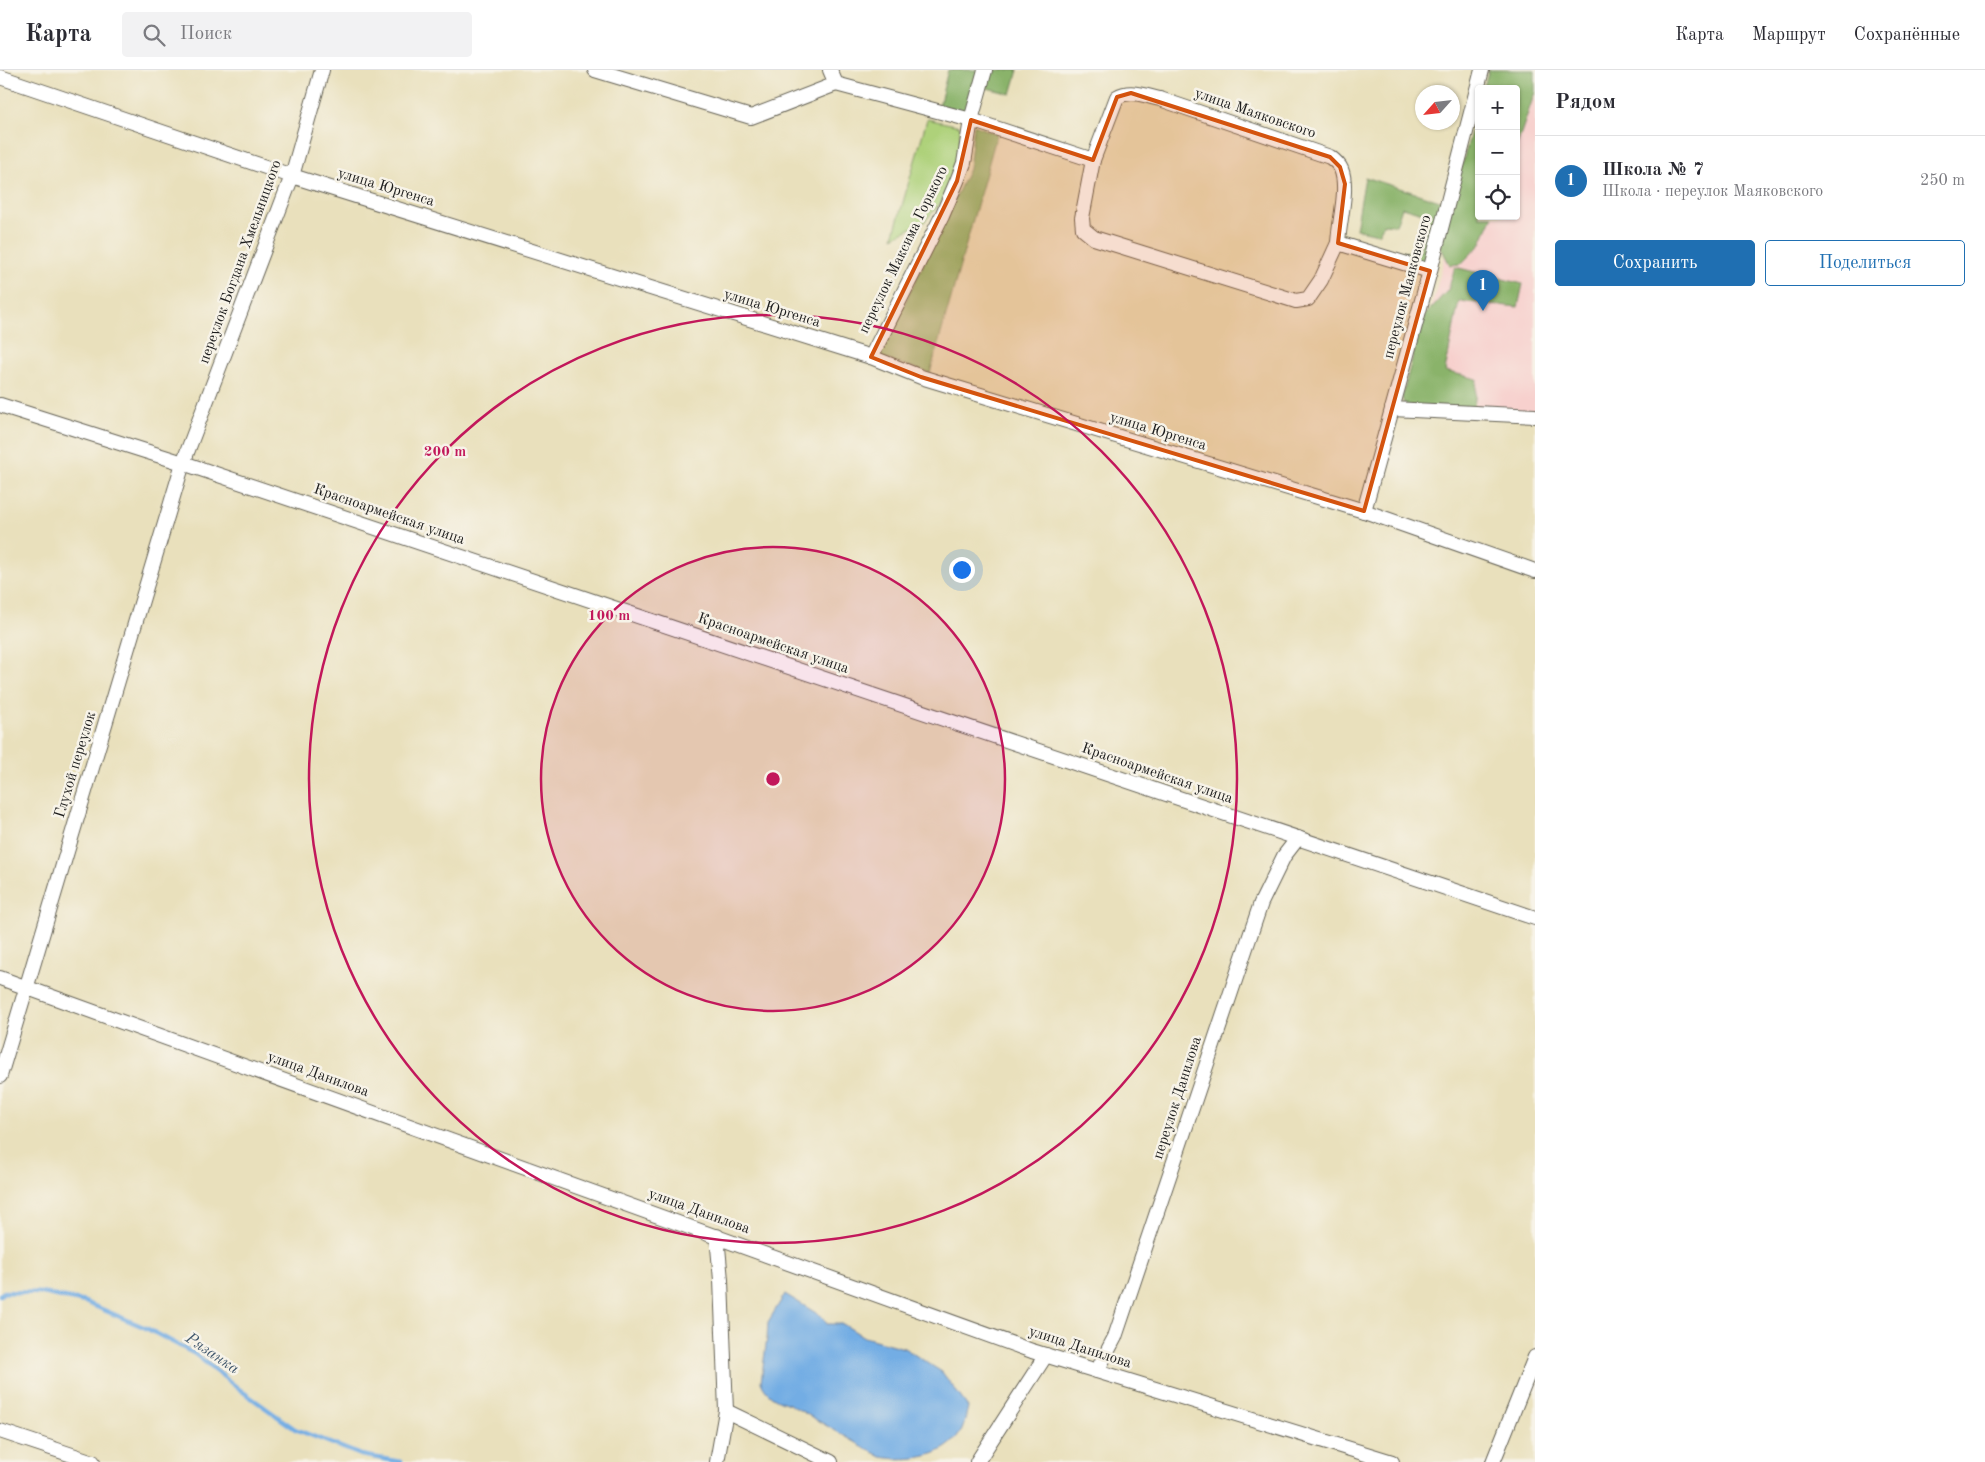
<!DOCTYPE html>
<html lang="ru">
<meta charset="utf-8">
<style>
:root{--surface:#fff;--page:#f2f2f3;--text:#2b2b33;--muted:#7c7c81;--line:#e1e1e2;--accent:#1f6fb2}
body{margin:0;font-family:"Old Standard TT",serif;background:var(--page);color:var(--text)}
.controls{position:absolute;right:15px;top:15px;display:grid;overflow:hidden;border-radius:5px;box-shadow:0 1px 4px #0004}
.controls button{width:45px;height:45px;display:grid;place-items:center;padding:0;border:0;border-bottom:1px solid var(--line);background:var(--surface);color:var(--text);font:25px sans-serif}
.compass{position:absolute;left:1415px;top:15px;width:45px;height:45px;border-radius:50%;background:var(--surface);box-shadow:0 1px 4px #0004;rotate:243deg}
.you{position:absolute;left:961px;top:499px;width:18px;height:18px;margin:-12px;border:4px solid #fff;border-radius:50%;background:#1a73e8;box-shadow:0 0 0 8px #1a73e833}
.badge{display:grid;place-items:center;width:32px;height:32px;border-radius:50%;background:var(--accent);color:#fff;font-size:16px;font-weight:700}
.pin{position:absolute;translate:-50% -41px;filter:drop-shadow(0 1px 2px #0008)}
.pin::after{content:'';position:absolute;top:26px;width:18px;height:15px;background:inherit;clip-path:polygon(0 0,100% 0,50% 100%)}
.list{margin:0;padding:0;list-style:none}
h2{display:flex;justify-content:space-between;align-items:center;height:65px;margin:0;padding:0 20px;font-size:21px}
h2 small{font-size:16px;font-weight:400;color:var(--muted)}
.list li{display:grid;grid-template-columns:32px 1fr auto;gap:15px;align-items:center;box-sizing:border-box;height:90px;padding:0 20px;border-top:1px solid var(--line)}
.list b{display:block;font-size:19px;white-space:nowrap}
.list p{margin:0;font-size:16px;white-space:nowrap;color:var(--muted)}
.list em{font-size:16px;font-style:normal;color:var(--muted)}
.actions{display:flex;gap:10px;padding:15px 20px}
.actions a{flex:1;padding:11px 0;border:1px solid var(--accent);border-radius:5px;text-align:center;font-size:18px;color:var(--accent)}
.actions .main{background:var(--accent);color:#fff}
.icon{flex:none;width:28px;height:28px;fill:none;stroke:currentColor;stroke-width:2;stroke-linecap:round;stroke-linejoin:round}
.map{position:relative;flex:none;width:1535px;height:1392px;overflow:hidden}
header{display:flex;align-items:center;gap:30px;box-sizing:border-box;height:70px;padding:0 25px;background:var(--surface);border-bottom:1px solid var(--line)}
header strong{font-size:24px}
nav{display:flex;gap:28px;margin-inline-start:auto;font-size:18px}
.search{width:350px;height:45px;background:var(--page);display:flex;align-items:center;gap:12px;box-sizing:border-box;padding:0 18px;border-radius:5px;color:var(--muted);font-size:19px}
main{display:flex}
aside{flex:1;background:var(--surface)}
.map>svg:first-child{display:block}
.built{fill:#f7d0cd}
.green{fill:#aed17a;stroke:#65764b}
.forest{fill:#8ab36a;stroke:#536843}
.water{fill:#73ade4;stroke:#486480}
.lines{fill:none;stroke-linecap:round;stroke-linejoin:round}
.stream{stroke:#73ade4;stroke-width:4.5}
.minor-casing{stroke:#646154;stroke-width:16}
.minor{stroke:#fff;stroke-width:14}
.marked{fill:#d4530e;fill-opacity:0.2;stroke:#d4530e;stroke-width:4;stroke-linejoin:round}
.ring{fill:none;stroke:#c2185b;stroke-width:2.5}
.labels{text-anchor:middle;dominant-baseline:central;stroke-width:5;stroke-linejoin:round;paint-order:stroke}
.street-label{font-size:15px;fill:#1c1c1c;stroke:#f7f3e8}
.water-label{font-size:16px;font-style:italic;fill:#3f566c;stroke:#f7f3e8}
.centre{fill:#c2185b;stroke:#f7f3e8;stroke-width:2.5}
.ring-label{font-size:15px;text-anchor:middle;font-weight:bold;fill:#c2185b;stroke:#f7f3e8;stroke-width:5;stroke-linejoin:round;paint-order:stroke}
</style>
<header>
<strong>Карта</strong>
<div class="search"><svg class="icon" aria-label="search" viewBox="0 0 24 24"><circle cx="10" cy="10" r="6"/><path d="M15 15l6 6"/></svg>Поиск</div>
<nav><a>Карта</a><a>Маршрут</a><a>Сохранённые</a></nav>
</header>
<main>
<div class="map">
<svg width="1535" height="1392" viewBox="0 0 1535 1392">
<rect width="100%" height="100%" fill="#f7f3e8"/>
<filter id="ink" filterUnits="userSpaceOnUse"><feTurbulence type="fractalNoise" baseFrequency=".02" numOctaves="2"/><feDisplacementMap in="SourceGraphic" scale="10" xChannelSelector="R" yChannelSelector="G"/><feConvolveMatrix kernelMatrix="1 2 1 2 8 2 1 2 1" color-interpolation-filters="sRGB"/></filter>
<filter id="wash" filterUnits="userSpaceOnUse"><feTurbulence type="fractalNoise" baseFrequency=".0096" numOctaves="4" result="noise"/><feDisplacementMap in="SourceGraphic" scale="20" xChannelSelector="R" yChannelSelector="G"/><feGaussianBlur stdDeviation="1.12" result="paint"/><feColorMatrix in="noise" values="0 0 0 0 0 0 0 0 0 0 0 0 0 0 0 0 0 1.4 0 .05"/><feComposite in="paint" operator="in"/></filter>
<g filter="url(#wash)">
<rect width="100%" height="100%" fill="#e9e0bc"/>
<path class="built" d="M1535,0V346L1404,340L1479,58V146H1516V19Z"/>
<path class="green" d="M927,49L960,56L959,90L941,133L924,152L893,167Z"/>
<g class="forest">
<path d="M948,0H984L972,43L939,36Z"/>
<path d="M988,0H1018L1011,24L983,17Z"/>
<path d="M1489,0H1535V22L1516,78V19H1483Z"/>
<path d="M1479,33V146H1493L1480,175L1461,194L1450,195L1440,176Z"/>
<path d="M974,55L997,64L930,303L879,287L969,99Z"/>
<path d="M1365,107L1443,132L1428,193L1396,186L1398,182H1420L1426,144L1402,137L1396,155L1384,154L1378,164L1356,159Z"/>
<path d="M1455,197L1523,214L1518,237L1459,231L1445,301L1477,309L1474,338L1405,336L1402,328L1423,247L1448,220Z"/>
</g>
<path class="water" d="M785,1224L821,1246L827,1254H843L864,1267L904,1278L942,1302L968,1337C966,1344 965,1353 962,1360C947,1388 909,1392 881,1387L789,1334C776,1330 766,1325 761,1312L767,1268L768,1252Z"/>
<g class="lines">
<path class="stream" d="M0,1225L4,1222L42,1223L85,1232L146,1258L195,1284L239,1319L295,1359L361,1385L401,1392"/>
</g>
</g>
<g filter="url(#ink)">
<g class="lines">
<g class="minor-casing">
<g id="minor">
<path d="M595,0L751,47L836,14"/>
<path d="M830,0L836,14L971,50L1093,90L1117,27C1130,19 1146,26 1160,29L1330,87C1334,90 1339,94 1341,99C1349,118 1339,151 1338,173L1430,201"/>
<path d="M0,7L292,106L871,287L921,307L1364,441L1535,501"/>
<path d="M1093,90L1082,148L1083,159L1094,168L1296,231L1308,229L1321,210L1338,173"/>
<path d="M871,287L942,146L957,111L964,93L971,50L985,0"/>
<path d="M0,335L183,393L1535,848"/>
<path d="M1392,339L1535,346"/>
<path d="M1364,441L1430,201L1482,0"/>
<path d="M0,908L1032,1281L1392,1392"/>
<path d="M0,1006L183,393L292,106L322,0"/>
<path d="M1097,1301L1115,1267L1261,833L1284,786L1298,768"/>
<path d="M726,1341L831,1392"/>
<path d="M0,1361L93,1392"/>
<path d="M717,1392L726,1341L721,1210L717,1166"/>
<path d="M977,1392L1046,1285"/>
<path d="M1493,1392L1535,1287"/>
</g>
</g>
<use href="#minor" class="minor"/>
</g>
</g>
<path class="marked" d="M1131,23L1330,87L1340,97L1345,114L1338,173L1430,201L1364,441L921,307L871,287L957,111L971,50L1093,90L1117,27Z"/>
<circle cx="773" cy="709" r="232" fill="#c2185b" fill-opacity=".12"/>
<g class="ring">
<circle cx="773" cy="709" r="232"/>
<circle cx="773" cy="709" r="464"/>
</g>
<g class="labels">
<g class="street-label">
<text transform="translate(1255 44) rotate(19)">улица Маяковского</text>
<text transform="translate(386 118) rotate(17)">улица Юргенса</text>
<text transform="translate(904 180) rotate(-64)">переулок Максима Горького</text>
<text transform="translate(241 192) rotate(-70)">переулок Богдана Хмельницкого</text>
<text transform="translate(1408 217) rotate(-75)">переулок Маяковского</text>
<text transform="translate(772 239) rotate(17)">улица Юргенса</text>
<text transform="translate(1158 362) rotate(17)">улица Юргенса</text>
<text transform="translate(389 445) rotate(19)">Красноармейская улица</text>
<text transform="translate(773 574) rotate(19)">Красноармейская улица</text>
<text transform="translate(76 695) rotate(-73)">Глухой переулок</text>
<text transform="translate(1157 704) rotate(19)">Красноармейская улица</text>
<text transform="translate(318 1005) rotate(20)">улица Данилова</text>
<text transform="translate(1178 1028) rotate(-72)">переулок Данилова</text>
<text transform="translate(699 1142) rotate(20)">улица Данилова</text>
<text transform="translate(1080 1278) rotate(18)">улица Данилова</text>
</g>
<g class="water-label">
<text transform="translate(212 1284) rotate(34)">Рязанка</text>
</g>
</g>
<circle cx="773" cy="709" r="8" class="centre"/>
<g class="ring-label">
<text x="445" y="386">200 m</text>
<text x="609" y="550">100 m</text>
</g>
</svg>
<div class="controls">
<button>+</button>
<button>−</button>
<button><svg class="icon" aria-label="locate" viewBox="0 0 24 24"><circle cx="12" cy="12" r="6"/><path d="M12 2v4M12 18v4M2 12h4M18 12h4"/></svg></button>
</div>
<svg class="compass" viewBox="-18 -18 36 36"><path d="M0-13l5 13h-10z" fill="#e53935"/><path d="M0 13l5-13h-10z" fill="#7c7c81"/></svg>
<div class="you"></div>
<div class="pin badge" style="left:1483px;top:241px">1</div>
</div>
<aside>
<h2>Рядом<small></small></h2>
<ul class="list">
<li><span class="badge">1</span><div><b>Школа № 7</b><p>Школа · переулок Маяковского</p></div><em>250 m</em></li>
</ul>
<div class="actions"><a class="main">Сохранить</a><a>Поделиться</a></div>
</aside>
</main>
